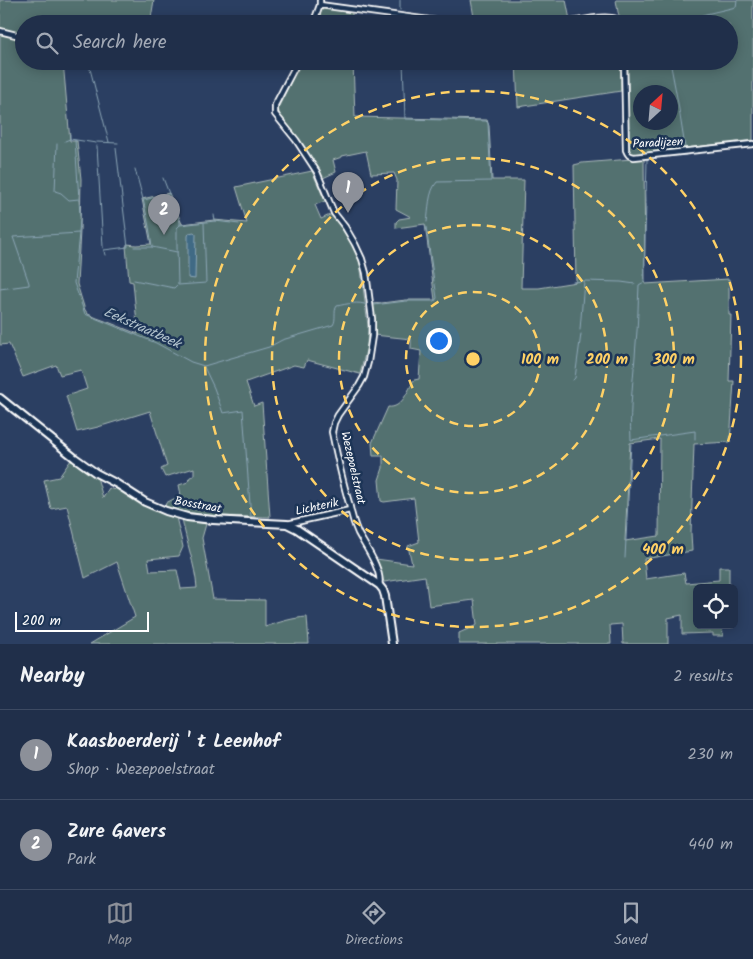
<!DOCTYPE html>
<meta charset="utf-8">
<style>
:root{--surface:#202f4a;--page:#2d3b54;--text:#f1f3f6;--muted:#a2a9b5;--line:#3d4a62;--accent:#8c9099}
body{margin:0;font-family:Kalam,sans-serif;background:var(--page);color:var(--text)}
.controls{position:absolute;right:15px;bottom:15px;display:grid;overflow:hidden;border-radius:8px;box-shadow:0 2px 12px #0003}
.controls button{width:45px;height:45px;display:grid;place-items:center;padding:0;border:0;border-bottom:1px solid var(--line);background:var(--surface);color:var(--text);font:25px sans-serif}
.compass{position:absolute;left:633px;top:85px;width:45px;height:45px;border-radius:50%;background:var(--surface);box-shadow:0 2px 12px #0003;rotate:26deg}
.scale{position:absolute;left:15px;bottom:12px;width:134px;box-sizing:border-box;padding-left:5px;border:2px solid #fff;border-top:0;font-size:14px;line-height:18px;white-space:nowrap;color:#fff;-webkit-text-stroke:4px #1d3557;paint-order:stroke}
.you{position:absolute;left:438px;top:340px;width:18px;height:18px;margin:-12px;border:4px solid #fff;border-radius:50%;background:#1a73e8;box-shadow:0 0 0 8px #1a73e833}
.badge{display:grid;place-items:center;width:32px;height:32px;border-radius:50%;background:var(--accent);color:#fff;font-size:16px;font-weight:700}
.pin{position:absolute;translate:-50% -41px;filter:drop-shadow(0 1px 2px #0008)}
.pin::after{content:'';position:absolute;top:26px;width:18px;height:15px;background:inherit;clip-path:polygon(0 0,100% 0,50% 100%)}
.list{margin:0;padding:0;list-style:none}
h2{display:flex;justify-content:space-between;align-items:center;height:65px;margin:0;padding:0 20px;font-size:21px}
h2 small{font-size:16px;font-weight:400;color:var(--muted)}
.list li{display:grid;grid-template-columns:32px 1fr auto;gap:15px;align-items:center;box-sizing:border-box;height:90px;padding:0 20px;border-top:1px solid var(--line)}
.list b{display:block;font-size:19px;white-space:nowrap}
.list p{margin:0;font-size:16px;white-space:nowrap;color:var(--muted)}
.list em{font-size:16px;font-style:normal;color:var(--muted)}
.icon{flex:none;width:28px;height:28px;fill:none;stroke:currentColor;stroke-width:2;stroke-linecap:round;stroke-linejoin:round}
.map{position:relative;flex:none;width:753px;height:644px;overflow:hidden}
.search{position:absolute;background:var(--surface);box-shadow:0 2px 12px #0003;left:15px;right:15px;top:15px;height:55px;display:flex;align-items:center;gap:12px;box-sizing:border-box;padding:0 18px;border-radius:28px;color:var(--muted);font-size:19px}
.sheet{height:245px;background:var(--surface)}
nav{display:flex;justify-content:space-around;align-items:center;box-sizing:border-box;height:70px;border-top:1px solid var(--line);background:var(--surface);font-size:14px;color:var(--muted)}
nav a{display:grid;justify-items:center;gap:2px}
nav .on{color:var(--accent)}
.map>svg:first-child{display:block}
.green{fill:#537170;stroke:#a9b8b8;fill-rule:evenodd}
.water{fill:#406b85;stroke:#8ca6b6}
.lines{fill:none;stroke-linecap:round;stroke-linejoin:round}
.stream{stroke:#8ca6b6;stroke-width:1}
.street-casing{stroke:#fff;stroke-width:8}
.secondary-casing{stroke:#fff;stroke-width:10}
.street{stroke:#1d3557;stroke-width:4.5}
.secondary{stroke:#1d3557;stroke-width:6}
.ring{fill:none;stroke:#ffd166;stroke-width:2.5;stroke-dasharray:9 6}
.labels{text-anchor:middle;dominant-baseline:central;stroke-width:5;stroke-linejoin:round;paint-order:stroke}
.street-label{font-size:12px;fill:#fff;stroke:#1d3557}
.water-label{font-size:14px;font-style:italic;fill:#b3c4ce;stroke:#1d3557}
.centre{fill:#ffd166;stroke:#1d3557;stroke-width:2.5}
.ring-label{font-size:15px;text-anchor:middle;font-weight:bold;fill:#ffd166;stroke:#1d3557;stroke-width:5;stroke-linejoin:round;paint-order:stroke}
</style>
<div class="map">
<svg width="753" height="644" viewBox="0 0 753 644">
<rect width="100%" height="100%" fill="#2b3f62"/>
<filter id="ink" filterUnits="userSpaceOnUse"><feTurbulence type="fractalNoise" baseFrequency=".02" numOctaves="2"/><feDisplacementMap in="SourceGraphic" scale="10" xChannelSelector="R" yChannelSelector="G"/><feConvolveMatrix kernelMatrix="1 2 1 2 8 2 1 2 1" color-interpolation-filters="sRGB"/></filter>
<g filter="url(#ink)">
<g class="green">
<path d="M0,0H154L150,24H24V34L0,28Z"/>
<path d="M471,0H566L570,20L547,24H481L475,23Z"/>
<path d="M616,0H753V140L635,154L630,152L628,150V61H729V24H622L618,12ZM640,92H670V122H640Z"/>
<path d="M330,8L352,11V24H316L322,9Z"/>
<path d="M0,34L24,40V61H63L70,141H77L81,179L80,231L77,284L85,310L88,314L97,318L108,322L138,334L133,282L129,281L126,246H127V244L136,245L151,244L142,199L169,193L182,224L214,220L247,223L236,187L312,171L325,201L315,205L321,219L332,214L351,243L360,262L368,326L367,346L360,374L307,360L304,367L294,365L246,382L254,406L262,403L270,517C235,516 198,518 165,506L166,503L181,495L179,485L188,482L190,477L194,476V468L165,477L161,469L167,466L150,411L98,427L77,432L66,396L87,389L81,370L60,375L56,365L23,377L9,344L0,345Z"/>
<path d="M301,61H353L355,117L487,120L489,126L492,180H524L521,288H539L576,282L574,165L582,163L644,158L645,284L729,279V315H731L729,381H734L730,442L694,444L691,533L692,551L644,559L646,579L684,573L686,583L719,580V567H729V588H697V625H722L723,636H713V633L682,634V615L668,618V644H623L622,624L610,625L611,644H459V633L477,625L474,600L429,606L425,576L384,582L376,559L412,564L408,546L419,542L414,498L384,502L381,501L379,480L383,468V456H373L372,443L388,407C402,409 408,390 414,380L419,379L421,351L411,349V339L374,335L373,304L406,300H435L425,224L396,228V222L399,219L411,217L396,209L397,180L394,173L371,174L366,151L342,156V157L333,160L336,172L323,178L296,136L280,115L278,109L280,104ZM660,439L659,536L625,541L630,443Z"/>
<path d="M516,61H621V91L518,107Z"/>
<path d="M71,460L81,468L96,478L97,477L103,498L109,488L114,490L117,487L118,489L146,506L176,517L183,547L179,556L148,559L150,571L177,570L181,589L197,588C195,564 186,542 182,518L206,524L202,538L213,599L265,600V627C280,622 292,618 307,617L309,644H90L135,617L117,562L85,578L67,506L51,509L44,480L59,477Z"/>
</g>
<path class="water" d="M194,232L196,234L195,279L188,278V236L189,233Z"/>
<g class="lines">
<g class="stream">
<path d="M400,10V0"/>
<path d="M402,20V24"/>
<path d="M674,24L706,14L736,7L737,0"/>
<path d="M88,61L109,142"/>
<path d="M403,61L405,119L447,120"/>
<path d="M670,61L678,103L685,147"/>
<path d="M70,134V139L96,143"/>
<path d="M75,140L79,199"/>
<path d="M65,141L70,139"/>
<path d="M97,142L118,143"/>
<path d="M57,144L55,191L61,193L69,200L79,199L80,216"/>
<path d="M97,146L103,247L105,255"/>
<path d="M686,155L647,159L644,282L639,285C638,304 638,324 636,343C634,375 629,407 631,440L695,431V439"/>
<path d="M135,169C142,195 149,220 152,247"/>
<path d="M163,178L180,222V225L177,228V246L178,285L206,283L204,223"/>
<path d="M144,200L169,194"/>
<path d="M214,215L215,221"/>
<path d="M427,222C429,210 428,192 437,182L491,181L488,123L486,121L451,120"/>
<path d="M180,225L215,221L239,224"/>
<path d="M426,227L434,281"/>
<path d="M79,233L80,219"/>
<path d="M134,247H152L177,252"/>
<path d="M104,250L128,247L116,148"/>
<path d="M134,280L174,288L177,285"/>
<path d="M573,282L584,281"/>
<path d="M0,289L29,285V283L13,237L79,233L74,283L85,314L156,343L191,362L204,366L269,347L282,340L333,325C337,319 333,311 337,306C346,304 359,301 367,305"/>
<path d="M374,305L406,301H435L437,298L435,284"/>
<path d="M580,330L584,281L621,282L635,284"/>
<path d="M204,367L214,388L223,413L243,410L251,518"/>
<path d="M573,380L575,378L581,334"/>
<path d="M625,558L631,443"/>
</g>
<g class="street-casing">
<g id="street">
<path d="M320,5L458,24"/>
<path d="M313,24L320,5V0"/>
<path d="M561,24C575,22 603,14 616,19L617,24"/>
<path d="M0,31L24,37"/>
<path d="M298,61L275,105V114L296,140L317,172L334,213L345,227L355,244L362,259L366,273L372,319V336L368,362L364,377L359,386L338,415L334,423L332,432C337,456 342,480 349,503C351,513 354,524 358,533C365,546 383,571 379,585"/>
<path d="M624,61L626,150C628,155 629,156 634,157L753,144"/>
<path d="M287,524L350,510"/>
</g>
</g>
<g class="secondary-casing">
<path id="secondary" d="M0,398L75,458L96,473L117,484L145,502L166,511L187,517L213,520L287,524L297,529L379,585L383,590L385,596L392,644"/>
</g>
<use href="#street" class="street"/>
<use href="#secondary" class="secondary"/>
</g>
</g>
<g class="ring">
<circle cx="473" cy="359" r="67"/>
<circle cx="473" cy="359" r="134"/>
<circle cx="473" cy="359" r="201"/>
<circle cx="473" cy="359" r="268"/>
</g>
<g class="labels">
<g class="street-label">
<text transform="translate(658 143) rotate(-3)">Paradijzen</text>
<text transform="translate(353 468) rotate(77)">Wezepoelstraat</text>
<text transform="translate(198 505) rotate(10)">Bosstraat</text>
<text transform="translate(317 507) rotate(-12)">Lichterik</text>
</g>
<g class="water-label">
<text transform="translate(142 328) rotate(24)">Eekstraatbeek</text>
</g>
</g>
<circle cx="473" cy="359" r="8" class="centre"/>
<g class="ring-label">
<text x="540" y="364">100 m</text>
<text x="607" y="364">200 m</text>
<text x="674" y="364">300 m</text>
<text x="663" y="554">400 m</text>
</g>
</svg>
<div class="controls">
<button><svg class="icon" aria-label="locate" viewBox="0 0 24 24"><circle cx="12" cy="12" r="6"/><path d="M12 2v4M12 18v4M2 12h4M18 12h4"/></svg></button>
</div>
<svg class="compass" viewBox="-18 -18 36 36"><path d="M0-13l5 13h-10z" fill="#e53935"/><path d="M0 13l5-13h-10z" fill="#a2a9b5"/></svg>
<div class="scale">200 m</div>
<div class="you"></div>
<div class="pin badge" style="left:348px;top:213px">1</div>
<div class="pin badge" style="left:164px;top:235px">2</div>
<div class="search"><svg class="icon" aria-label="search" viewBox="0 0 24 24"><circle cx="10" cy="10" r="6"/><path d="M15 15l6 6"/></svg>Search here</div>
</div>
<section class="sheet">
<h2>Nearby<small>2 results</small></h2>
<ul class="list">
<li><span class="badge">1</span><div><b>Kaasboerderij ' t Leenhof</b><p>Shop · Wezepoelstraat</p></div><em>230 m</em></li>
<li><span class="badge">2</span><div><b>Zure Gavers</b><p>Park</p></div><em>440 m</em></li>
</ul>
</section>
<nav>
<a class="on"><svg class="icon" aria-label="map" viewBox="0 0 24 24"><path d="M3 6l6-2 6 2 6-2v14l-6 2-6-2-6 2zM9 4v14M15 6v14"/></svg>Map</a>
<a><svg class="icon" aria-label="directions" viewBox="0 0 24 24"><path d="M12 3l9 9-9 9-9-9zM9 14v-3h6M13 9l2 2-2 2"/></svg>Directions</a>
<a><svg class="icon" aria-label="saved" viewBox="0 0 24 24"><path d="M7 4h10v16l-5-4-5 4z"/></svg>Saved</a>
</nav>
